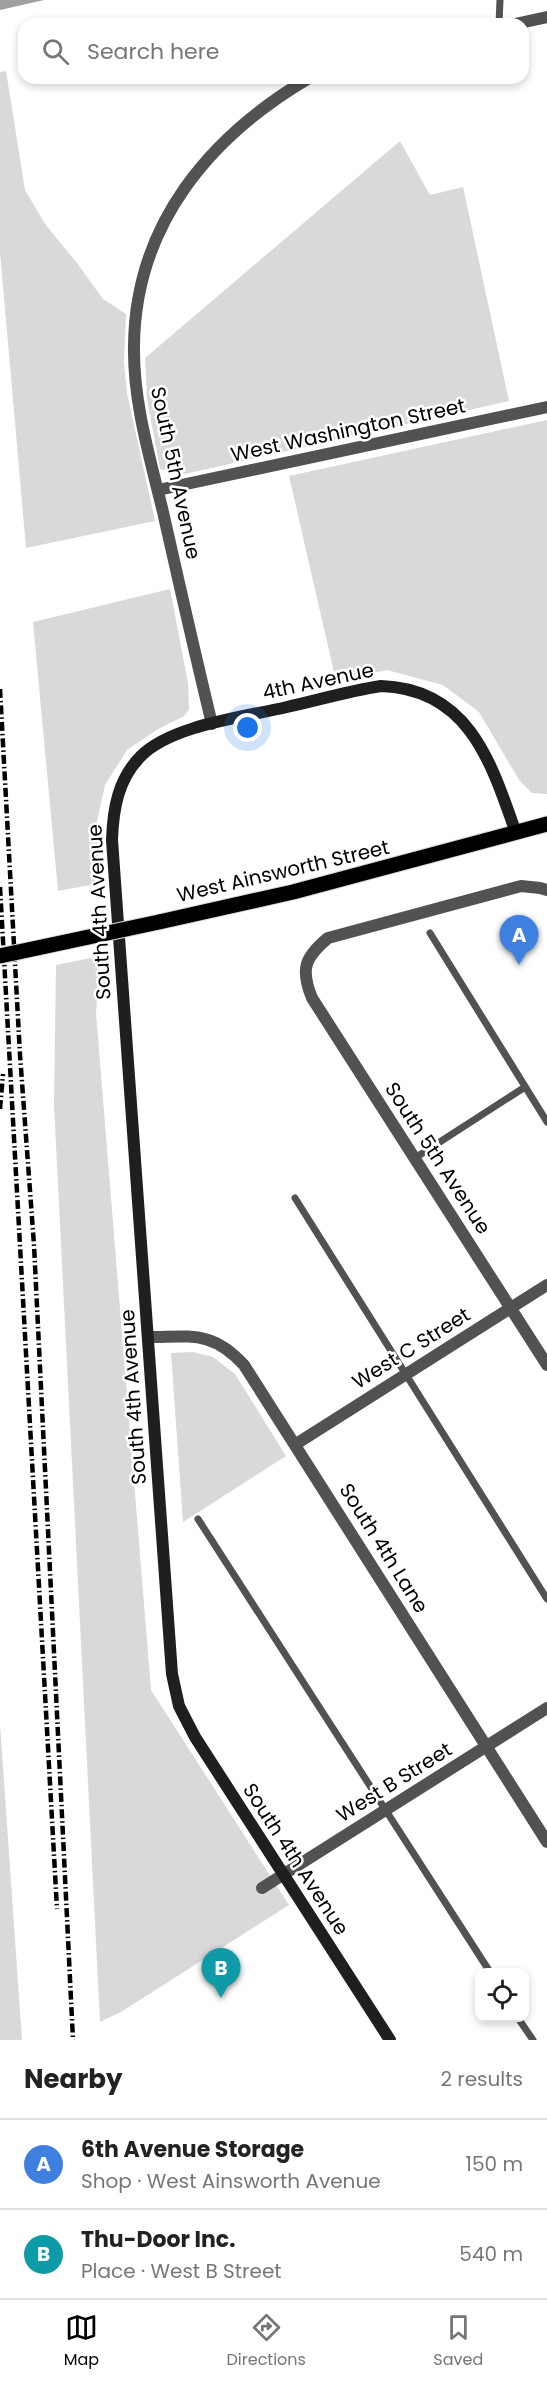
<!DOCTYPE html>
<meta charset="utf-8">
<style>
:root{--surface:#fff;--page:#f2f2f2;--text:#222;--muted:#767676;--line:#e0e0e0;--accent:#000}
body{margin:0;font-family:Poppins,sans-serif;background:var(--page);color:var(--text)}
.controls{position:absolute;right:18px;bottom:18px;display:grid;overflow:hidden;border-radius:12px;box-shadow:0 3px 9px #0003}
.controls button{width:54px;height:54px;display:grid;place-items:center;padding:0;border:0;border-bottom:2px solid var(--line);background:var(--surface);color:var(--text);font:30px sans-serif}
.you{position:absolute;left:248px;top:728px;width:21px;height:21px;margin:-15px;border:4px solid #fff;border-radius:50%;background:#1a73e8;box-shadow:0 0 0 9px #1a73e833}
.badge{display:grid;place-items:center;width:39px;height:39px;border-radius:50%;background:var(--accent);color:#fff;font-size:20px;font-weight:700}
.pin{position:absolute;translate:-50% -50px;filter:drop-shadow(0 2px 3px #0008)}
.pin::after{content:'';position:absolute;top:32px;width:21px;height:18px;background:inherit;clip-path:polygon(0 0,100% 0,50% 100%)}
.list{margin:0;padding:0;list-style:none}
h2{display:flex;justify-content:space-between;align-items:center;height:78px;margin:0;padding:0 24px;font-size:26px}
h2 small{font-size:20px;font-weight:400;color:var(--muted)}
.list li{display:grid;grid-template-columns:39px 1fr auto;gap:18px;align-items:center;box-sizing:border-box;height:90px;padding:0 24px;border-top:2px solid var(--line)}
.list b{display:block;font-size:22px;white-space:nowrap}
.list p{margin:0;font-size:20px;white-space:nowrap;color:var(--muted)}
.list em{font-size:20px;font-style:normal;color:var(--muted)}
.icon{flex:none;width:33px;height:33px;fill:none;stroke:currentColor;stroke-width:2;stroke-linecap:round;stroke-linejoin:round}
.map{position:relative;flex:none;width:547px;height:2040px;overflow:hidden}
.search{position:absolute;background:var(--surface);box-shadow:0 3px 9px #0003;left:18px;right:18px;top:18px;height:66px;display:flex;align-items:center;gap:15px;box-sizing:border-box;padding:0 21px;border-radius:18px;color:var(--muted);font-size:22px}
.sheet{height:258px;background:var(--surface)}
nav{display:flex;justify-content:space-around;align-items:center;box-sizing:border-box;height:84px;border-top:2px solid var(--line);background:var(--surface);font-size:16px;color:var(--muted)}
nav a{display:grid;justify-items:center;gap:3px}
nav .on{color:var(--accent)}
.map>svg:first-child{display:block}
.green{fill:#d9d9d9}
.water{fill:#a0a0a0}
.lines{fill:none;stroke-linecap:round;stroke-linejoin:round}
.primary-casing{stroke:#dbdbdb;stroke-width:17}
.lane{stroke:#525252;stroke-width:7}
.street{stroke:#525252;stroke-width:12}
.secondary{stroke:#1f1f1f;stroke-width:12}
.primary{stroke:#000;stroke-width:15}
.rail{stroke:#000;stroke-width:4.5;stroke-dasharray:9 3 1.5 3;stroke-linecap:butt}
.primary-bridge-casing{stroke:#dbdbdb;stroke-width:17;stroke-linecap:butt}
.primary-bridge{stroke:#000;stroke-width:15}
.labels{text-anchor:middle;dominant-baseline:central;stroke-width:5;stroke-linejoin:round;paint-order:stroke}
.street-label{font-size:20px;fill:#000;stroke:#fff}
</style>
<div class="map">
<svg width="547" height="2040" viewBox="0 0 547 2040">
<rect width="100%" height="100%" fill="#fff"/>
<g class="green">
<path d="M6,71L25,190L45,224L77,263L103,299L126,314L124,362L127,393L155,521L26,548L0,252V72Z"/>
<path d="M400,141L430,195L463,187L509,401L185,474L160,469L147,398L145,358Z"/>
<path d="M547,420V794L532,793L519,780L479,712L443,685L387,670L336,681L289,476Z"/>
<path d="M170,589L188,683L189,710L184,716L158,729L127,750L105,785L96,826L101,883L58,891L33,622Z"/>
<path d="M100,956L96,1013L151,1690L289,1905L121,2012L100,2022L54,1105L56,965Z"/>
<path d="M193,1352L213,1357L235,1374L286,1456L183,1522L171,1353Z"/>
<path d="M0,1724L22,2040H0Z"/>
</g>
<path class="water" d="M0,0H44L0,10Z"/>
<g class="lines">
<g class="primary-casing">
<path id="primary" d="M159,922L293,892L547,824"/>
</g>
<g class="lane">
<path d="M499,24L500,0"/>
<path d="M430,933L547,1122"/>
<path d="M415,1158L525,1087"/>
<path d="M295,1198L547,1599"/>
<path d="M198,1519L490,1972"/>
<path d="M518,2018L533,2040"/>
</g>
<g class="street">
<path d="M515,24L547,17"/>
<path d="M158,490L547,407"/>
<path d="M212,724C195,654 179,583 163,512C150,458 133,402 134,346C135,225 209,137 309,78"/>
<path d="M547,890L540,888L521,886L328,938C305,957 300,969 312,998L547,1365"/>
<path d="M148,1337C191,1337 212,1330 244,1365L547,1842"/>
<path d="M296,1444L547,1285"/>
<path d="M262,1888L547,1708"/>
</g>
<path class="secondary" d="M390,2040L195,1737L179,1706L172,1674L112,840C113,809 118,779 141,756C172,725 245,717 287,707C318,700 349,691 381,686C469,689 491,762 516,833"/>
<use href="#primary" class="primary"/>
<g class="rail">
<path d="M0,689L20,1055L34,1245L73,2040"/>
<path d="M0,887L57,1909"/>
<path d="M0,1109L3,1074"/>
</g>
<g class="primary-bridge-casing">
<path id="primary-bridge" d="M0,956L159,922"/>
</g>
<use href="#primary-bridge" class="primary-bridge"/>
</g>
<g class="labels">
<g class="street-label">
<text transform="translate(348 430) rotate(-12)">West Washington Street</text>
<text transform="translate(176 473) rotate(78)">South 5th Avenue</text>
<text transform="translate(318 681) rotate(-12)">4th Avenue</text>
<text transform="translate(283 871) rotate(-13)">West Ainsworth Street</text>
<text transform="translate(99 912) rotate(-93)">South 4th Avenue</text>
<text transform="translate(438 1158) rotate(57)">South 5th Avenue</text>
<text transform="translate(411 1348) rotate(-32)">West C Street</text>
<text transform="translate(133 1397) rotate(-94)">South 4th Avenue</text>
<text transform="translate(384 1548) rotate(58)">South 4th Lane</text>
<text transform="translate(394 1782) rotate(-32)">West B Street</text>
<text transform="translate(296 1859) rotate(57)">South 4th Avenue</text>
</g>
</g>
</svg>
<div class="controls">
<button><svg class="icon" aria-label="locate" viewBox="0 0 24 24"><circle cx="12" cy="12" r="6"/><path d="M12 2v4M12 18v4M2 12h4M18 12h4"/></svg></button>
</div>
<div class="you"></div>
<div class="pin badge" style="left:519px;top:965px;background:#3f7fe0">A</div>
<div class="pin badge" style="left:221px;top:1998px;background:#0f9aa8">B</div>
<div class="search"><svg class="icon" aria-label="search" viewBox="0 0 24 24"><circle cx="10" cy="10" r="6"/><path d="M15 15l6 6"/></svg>Search here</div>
</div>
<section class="sheet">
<h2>Nearby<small>2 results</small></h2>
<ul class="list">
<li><span class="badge" style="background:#3f7fe0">A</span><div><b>6th Avenue Storage</b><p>Shop · West Ainsworth Avenue</p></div><em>150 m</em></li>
<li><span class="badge" style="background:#0f9aa8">B</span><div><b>Thu-Door Inc.</b><p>Place · West B Street</p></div><em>540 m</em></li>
</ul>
</section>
<nav>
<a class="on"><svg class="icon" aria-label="map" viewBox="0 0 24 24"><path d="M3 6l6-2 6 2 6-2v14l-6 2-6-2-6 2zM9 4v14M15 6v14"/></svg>Map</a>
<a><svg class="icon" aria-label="directions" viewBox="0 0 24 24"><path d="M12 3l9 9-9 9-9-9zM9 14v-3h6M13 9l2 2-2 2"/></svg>Directions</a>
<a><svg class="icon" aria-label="saved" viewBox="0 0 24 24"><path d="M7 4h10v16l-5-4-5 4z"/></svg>Saved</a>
</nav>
